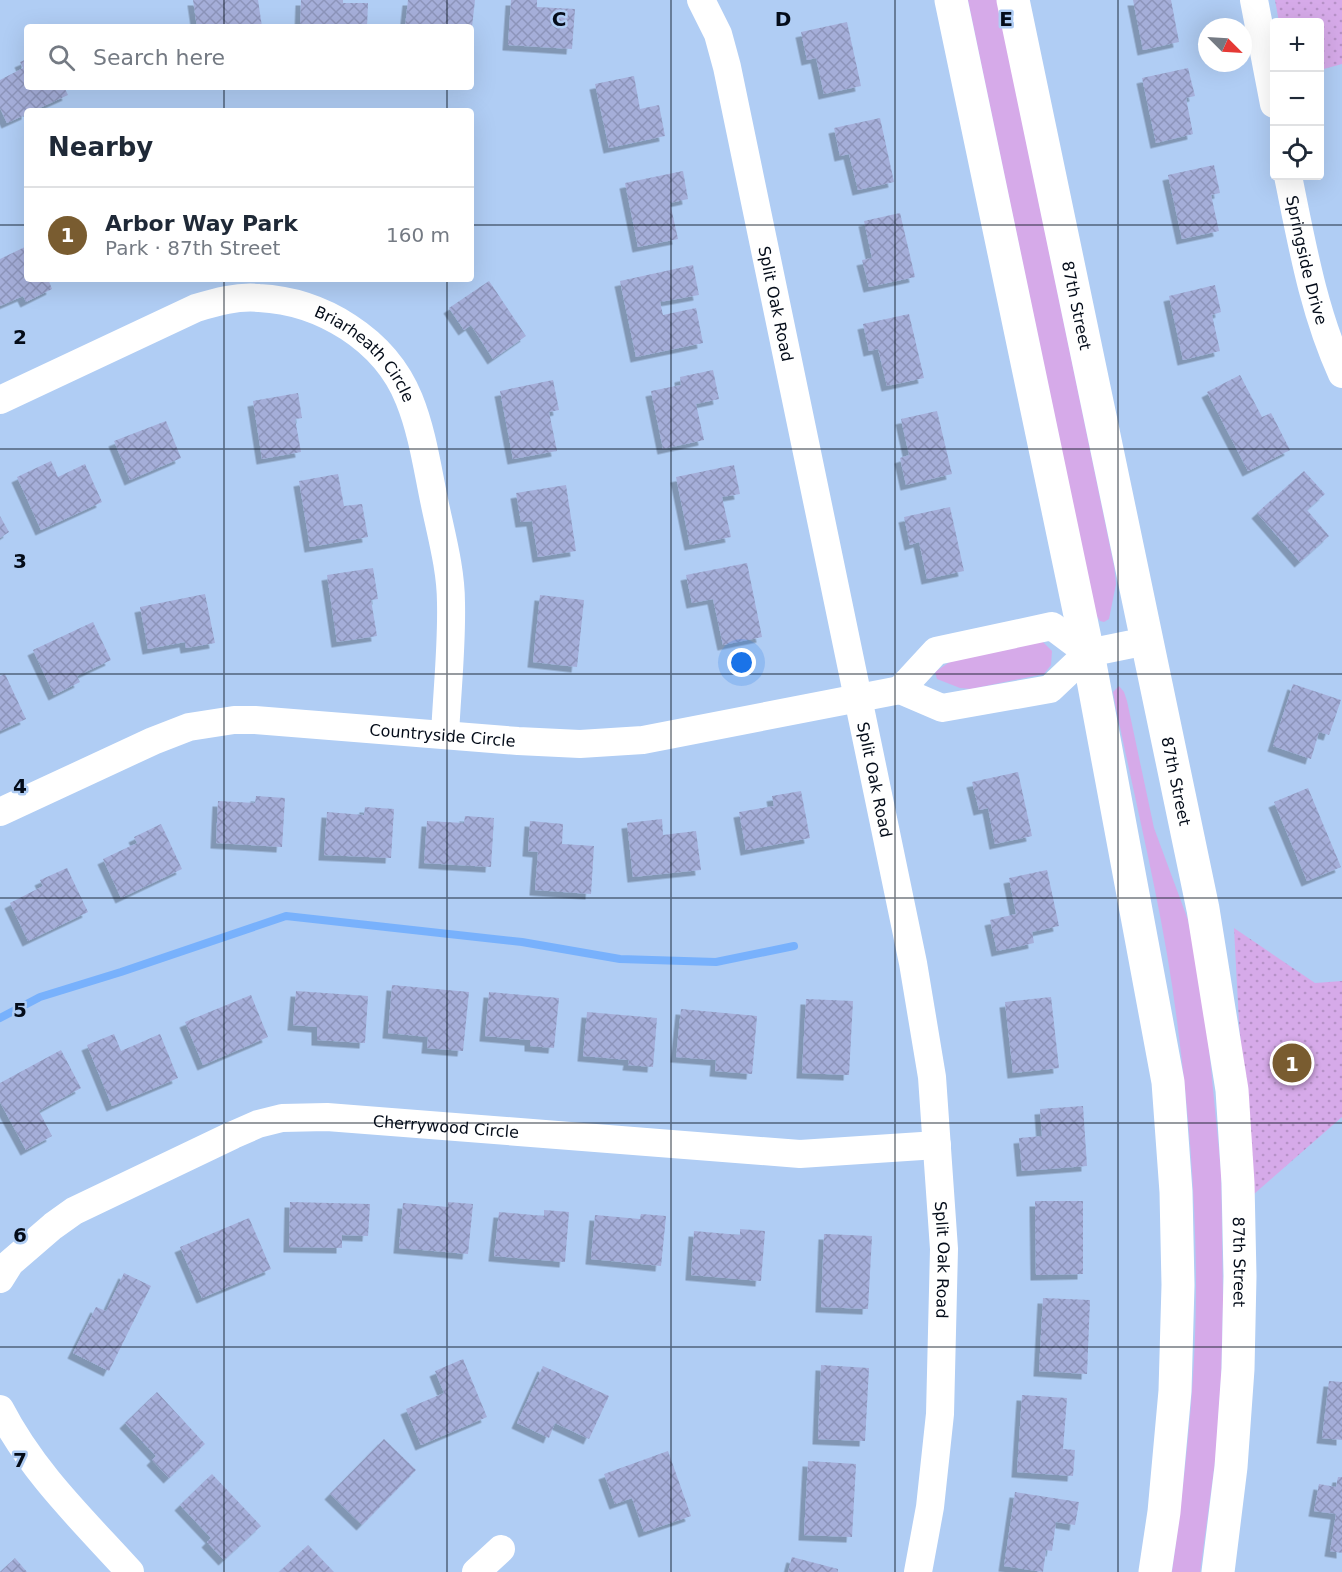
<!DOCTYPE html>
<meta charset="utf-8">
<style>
:root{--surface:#fff;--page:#f6f6f7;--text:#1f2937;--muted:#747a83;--line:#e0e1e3;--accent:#795c30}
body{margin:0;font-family:"DejaVu Sans",sans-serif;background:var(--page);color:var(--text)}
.controls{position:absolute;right:18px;top:18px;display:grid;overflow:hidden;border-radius:6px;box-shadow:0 6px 24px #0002}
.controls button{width:54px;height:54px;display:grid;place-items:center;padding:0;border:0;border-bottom:2px solid var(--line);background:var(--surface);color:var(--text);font:30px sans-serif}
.compass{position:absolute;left:1198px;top:18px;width:54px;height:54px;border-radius:50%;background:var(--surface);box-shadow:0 6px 24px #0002;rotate:114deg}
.you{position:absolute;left:742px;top:663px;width:21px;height:21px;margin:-15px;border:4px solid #fff;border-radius:50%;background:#1a73e8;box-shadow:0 0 0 9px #1a73e833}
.badge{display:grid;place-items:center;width:39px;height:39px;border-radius:50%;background:var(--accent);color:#fff;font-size:20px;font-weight:700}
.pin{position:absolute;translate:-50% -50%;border:3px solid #fff;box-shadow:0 2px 6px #0006}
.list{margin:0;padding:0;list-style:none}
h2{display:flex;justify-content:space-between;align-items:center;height:78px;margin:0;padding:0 24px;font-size:26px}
h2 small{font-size:20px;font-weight:400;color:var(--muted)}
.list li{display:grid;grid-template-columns:39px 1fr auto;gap:18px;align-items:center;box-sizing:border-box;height:96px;padding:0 24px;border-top:2px solid var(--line)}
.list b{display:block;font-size:22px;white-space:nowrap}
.list p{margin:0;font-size:20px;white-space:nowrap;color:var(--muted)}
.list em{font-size:20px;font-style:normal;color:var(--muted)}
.icon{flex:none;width:33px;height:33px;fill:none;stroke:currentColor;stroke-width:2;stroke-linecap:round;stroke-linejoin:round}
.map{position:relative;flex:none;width:1342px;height:1572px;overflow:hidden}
.search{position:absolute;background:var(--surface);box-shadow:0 6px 24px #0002;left:24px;top:24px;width:450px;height:66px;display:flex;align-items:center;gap:15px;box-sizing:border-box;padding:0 21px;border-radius:6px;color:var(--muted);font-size:22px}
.panel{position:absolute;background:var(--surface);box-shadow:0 6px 24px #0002;left:24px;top:108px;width:450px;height:174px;border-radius:6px}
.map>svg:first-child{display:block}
.green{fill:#d6aae9}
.park{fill:url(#park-dots)}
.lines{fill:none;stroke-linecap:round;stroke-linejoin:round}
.stream{stroke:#78b1fc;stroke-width:8}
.building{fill:url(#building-cross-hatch);filter:url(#shadow)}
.street{stroke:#fff;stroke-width:28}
.secondary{stroke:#fff;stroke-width:33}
.grid{fill:none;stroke:#040c19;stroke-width:1.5;stroke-opacity:0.55}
.labels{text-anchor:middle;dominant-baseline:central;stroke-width:5;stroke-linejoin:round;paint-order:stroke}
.street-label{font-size:16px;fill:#040c19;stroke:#b0cdf4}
.grid-label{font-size:20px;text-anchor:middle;font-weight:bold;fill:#040c19;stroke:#b0cdf4;stroke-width:5;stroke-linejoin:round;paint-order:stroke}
</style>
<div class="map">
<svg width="1342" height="1572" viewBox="0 0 1342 1572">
<defs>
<pattern id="park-dots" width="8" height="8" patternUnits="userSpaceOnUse" patternTransform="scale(1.5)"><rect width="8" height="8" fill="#d6aae9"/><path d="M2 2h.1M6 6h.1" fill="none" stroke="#b691c7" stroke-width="1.8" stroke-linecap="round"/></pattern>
<pattern id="building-cross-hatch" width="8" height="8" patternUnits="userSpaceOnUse" patternTransform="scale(1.5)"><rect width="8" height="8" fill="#a5aed9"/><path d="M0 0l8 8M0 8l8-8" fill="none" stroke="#8c94ba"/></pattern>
<filter id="shadow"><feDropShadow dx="-5.5" dy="5.5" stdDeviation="0" flood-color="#0004"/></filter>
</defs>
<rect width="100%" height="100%" fill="#b0cdf4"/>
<g class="green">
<path d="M968,0H997L1114,566L1116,584L1109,619L1104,622L1100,621L1096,615Z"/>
<path d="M1041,640L1052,651L1051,665L1044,674L971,689L960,688L937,679L935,672L957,657Z"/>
<path d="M1119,686L1124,692L1127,701L1154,828L1188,920L1198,969L1208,1038L1221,1171L1223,1301L1221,1379L1216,1454L1200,1572H1172C1185,1477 1196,1383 1196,1287C1196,1201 1189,1114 1178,1029C1165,919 1137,811 1115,703L1113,692Z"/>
</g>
<g class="park">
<path d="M1275,0H1342V64L1320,70V22H1279Z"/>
<path d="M1234,928L1315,983L1342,981V1117L1254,1194L1239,1023Z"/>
</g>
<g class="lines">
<path class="stream" d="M0,1018L40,997L121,972L286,916L522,942L620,959L716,962L794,946"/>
</g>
<g class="building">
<path d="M193,0H258L262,27H197Z"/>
<path d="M301,0H343V3H368L367,27H300Z"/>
<path d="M408,0H475L472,27H405Z"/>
<path d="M511,0H537V7L575,9L572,49L508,45Z"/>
<path d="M1133,0H1171L1179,42L1143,50Z"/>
<path d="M847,22L861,86L824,94L816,58L807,60L801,32Z"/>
<path d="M27,59V87H64L68,95L33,111H27V114L7,123L0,108V80L23,68L20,62Z"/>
<path d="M1188,68L1195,96L1186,98L1193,134L1156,143L1142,78Z"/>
<path d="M634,76L640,109L659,105L665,136L609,148L595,84Z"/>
<path d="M880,118L894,182L858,190L849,154L840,156L834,128Z"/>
<path d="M1214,165L1220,193L1211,195L1219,231L1182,239L1168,175Z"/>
<path d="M683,171L688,199L670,203L678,239L638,247L625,183Z"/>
<path d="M900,213L915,277L869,287L862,260L872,258L864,221Z"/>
<path d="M27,246V279H48L52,289L26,302L23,296L0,306V259Z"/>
<path d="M693,265L699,295L660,302L663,315L696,308L703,343L636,357L620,281Z"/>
<path d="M489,281L526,336L493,359L471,325L464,330L449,308Z"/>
<path d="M1215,285L1221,312L1212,315L1220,351L1183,360L1169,296Z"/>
<path d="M909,314L924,378L887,386L878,349L869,351L863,324Z"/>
<path d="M713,370L719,399L696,404L704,440L663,449L651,391L681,385L680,377Z"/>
<path d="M1240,375L1262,417L1271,413L1290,450L1248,471L1207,392Z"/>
<path d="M553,380L559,410L549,412L557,451L513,459L500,391Z"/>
<path d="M298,393L302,418L295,419L301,452L262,459L253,401Z"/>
<path d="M937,411L952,474L906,485L900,458L909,455L901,419Z"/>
<path d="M166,421L181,458L130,480L114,441Z"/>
<path d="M51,461L58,477L85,464L102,502L41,530L17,477Z"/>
<path d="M734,465L740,494L722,497L731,537L690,545L676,477Z"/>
<path d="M1304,471L1325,494L1307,510L1329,536L1300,562L1257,513Z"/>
<path d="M338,474L344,506L362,504L368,537L310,547L299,481Z"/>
<path d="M566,485L576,551L538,557L532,521L521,522L516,493Z"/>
<path d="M950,507L964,571L927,579L919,542L910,545L904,517Z"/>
<path d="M0,516L9,532L0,538Z"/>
<path d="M747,563L762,637L723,645L713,599L692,603L686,575Z"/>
<path d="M373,568L378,599L371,600L377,636L337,642L327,575Z"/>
<path d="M205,594L215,643L186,648L185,642L148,649L140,607Z"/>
<path d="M540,595L584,600L577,667L533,662Z"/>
<path d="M93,622L111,660L77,676L80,682L54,695L33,650Z"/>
<path d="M5,674L26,719L0,731V676Z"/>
<path d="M1293,684L1341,700L1329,735L1319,732L1311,759L1273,746Z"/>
<path d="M1018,772L1032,836L995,844L988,808L979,810L972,782Z"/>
<path d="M1308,788L1341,867L1307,881L1274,802Z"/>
<path d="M801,791L810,838L746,850L739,812L774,806L772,796Z"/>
<path d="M256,796L285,798L282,847L216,843L218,801L255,803Z"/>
<path d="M365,807L394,809L391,858L324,855L327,812L364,815Z"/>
<path d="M465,816L494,818L491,867L424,863L427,821L464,823Z"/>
<path d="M662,819L663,835L696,831L701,870L633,877L627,823Z"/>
<path d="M530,821L563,824L562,844L594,846L591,894L535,890L538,852L528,851Z"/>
<path d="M161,824L182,869L121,898L103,859L137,843L134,837Z"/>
<path d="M67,868L88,912L28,941L10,903L43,886L40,880Z"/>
<path d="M1047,870L1059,926L1032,932L1034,943L997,951L990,920L1016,914L1009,878Z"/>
<path d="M392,985L469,992L463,1051L427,1048L428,1037L388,1033Z"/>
<path d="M296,991L368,996L365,1043L317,1040V1027L293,1025Z"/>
<path d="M489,992L559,998L554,1048L530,1046V1040L485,1036Z"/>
<path d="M251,995L268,1037L203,1065L185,1022Z"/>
<path d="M1051,997L1059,1068L1013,1073L1005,1002Z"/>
<path d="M806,999L853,1001L849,1075L802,1073Z"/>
<path d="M681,1009L757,1016L752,1074L715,1071L716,1060L676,1057Z"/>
<path d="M587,1012L657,1018L653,1067L628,1065L629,1060L583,1056Z"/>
<path d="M114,1034L121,1051L160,1034L178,1078L112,1106L87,1045Z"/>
<path d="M61,1050L81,1088L39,1111L52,1136L26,1150L0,1102V1083Z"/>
<path d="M1083,1106L1087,1166L1022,1171L1019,1138L1042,1136L1040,1109Z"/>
<path d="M1035,1201H1083V1274L1036,1275Z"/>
<path d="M290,1202L370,1204L368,1236L342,1235V1248L289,1247Z"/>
<path d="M448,1202L473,1204L468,1254L399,1248L403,1203L448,1207Z"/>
<path d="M544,1210L569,1212L565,1262L494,1256L499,1212L544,1216Z"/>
<path d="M641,1214L666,1216L661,1266L591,1259L595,1215L640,1219Z"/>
<path d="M249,1218L271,1269L202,1298L180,1247Z"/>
<path d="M740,1229L765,1231L761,1281L691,1275L694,1231L740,1235Z"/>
<path d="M824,1234L872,1236L868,1309L821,1307Z"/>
<path d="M124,1273L151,1286L109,1371L73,1353L96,1307L106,1311Z"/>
<path d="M1043,1298L1090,1300L1087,1374L1039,1371Z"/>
<path d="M463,1359L487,1417L421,1445L406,1409L444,1393L435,1371Z"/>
<path d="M821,1365L869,1368L865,1441L818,1439Z"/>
<path d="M543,1366L609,1396L589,1439L555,1423L549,1438L517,1423Z"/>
<path d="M1329,1381L1342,1382V1440L1322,1438Z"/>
<path d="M157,1392L205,1444L169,1478L152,1460L156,1456L125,1423Z"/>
<path d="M1022,1395L1067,1398L1063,1449L1075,1450L1073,1476L1017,1472Z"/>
<path d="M384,1439L416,1470L362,1525L330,1494Z"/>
<path d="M668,1451L691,1516L644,1532L632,1498L615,1504L604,1474Z"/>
<path d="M808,1461L856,1464L852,1537L804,1535Z"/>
<path d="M212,1474L261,1526L224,1560L207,1542L211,1538L180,1505Z"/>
<path d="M1338,1477H1342V1553L1330,1551L1336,1514L1314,1511L1319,1484L1336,1487Z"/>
<path d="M1015,1492L1079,1502L1075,1525L1056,1522L1052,1551L1046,1550L1043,1572L1004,1566Z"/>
<path d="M308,1545L334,1572H279Z"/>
<path d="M792,1557L838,1569V1572H788Z"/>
<path d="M15,1558L27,1572H0Z"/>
</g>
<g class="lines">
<g class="street">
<path id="s1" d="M701,0L718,34L727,67L913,963L932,1077L944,1249L940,1414L930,1507L918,1572"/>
<path d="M1254,0L1274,104"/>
<path id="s2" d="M1288,176C1302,244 1313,310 1342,374"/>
<path id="s3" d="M0,400L196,308C216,302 237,296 259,298C321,301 385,339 409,399C422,431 427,466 434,500C441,534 451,569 451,603C452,647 447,691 445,735"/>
<path d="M900,690L936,651L1052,626L1088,653"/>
<path id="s4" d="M0,812L153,741L189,727L234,720H255L518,741L580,744L643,740L900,690L942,708L1050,689L1088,653L1147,641"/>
<path id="s5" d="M0,1279L10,1263L53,1226L74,1211L233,1135L258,1124L282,1118L327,1117L800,1154L937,1145"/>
<path d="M0,1409C33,1473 82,1519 130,1572"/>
<path d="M476,1572L501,1549"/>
</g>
<g class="secondary">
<path d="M951,0L1088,653L1168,1082L1176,1192L1178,1285L1175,1391L1164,1512L1155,1572"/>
<path id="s6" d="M1013,0L1203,909L1232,1090L1238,1183L1240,1276L1238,1369L1231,1467L1218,1572"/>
</g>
</g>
<path class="grid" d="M224,0V27M447,0V27M671,0V1572M895,0V1572M1118,0V1572M224,87V111M447,87V111M0,225H27M471,225H1342M224,279V1572M447,279V1572M0,449H1342M0,674H1342M0,898H1342M0,1123H1342M0,1347H1342"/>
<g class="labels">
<g class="street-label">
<text stroke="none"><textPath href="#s2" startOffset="86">Springside Drive</textPath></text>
<text stroke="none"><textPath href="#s1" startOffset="314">Split Oak Road</textPath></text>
<text stroke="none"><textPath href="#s6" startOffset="312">87th Street</textPath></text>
<text stroke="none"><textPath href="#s3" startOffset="406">Briarheath Circle</textPath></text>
<text stroke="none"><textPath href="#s4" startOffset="462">Countryside Circle</textPath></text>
<text stroke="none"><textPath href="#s1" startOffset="800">Split Oak Road</textPath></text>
<text stroke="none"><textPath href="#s6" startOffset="798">87th Street</textPath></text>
<text stroke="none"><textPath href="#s5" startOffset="494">Cherrywood Circle</textPath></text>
<text stroke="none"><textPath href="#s1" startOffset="1286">Split Oak Road</textPath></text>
<text stroke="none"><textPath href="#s6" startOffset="1284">87th Street</textPath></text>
</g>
</g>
<g class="grid-label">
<text x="559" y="26">C</text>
<text x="783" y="26">D</text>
<text x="1006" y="26">E</text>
<text x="20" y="344">2</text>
<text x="20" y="568">3</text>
<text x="20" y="793">4</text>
<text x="20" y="1017">5</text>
<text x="20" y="1242">6</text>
<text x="20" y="1467">7</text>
</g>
</svg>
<div class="controls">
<button>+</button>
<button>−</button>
<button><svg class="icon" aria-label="locate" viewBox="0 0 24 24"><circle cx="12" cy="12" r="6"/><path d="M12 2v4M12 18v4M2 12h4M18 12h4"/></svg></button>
</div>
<svg class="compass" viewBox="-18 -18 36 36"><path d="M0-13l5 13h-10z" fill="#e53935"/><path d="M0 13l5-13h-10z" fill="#747a83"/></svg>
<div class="you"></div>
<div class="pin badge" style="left:1292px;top:1063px">1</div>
<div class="search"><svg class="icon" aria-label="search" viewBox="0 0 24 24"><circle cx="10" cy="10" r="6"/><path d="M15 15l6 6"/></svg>Search here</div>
<section class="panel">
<h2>Nearby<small></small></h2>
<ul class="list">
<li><span class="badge">1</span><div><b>Arbor Way Park</b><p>Park · 87th Street</p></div><em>160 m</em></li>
</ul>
</section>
</div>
